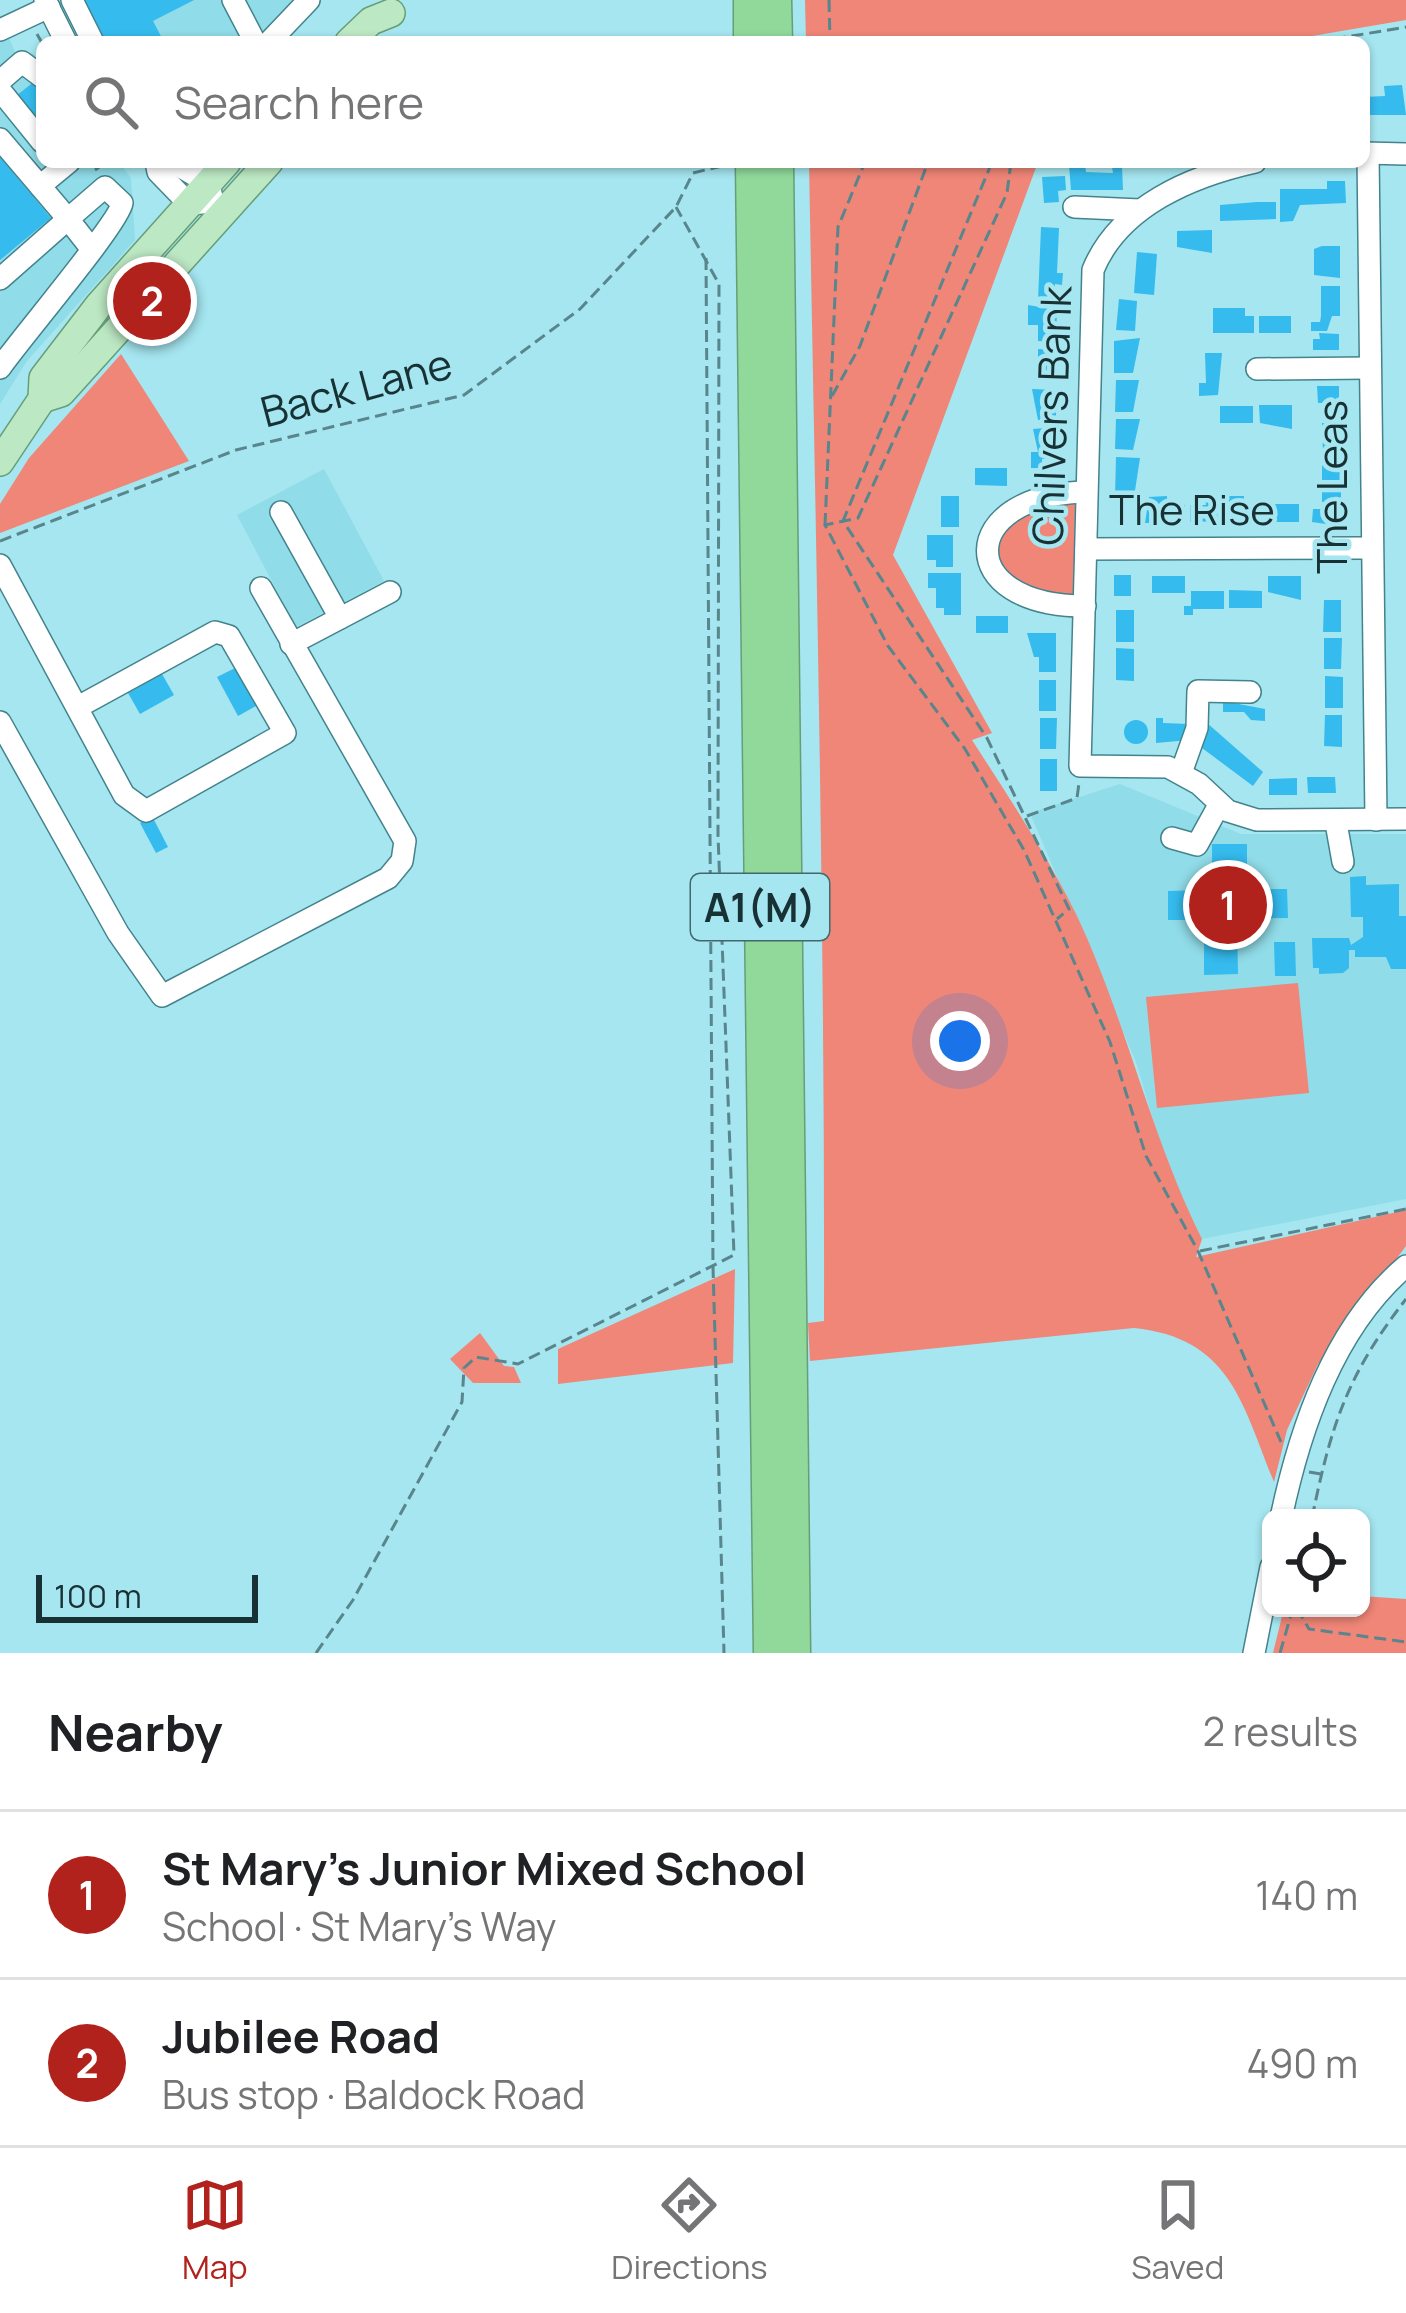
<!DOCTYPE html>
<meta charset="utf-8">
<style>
:root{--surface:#fff;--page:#f6f6f6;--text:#202124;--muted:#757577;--line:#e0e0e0;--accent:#b2221c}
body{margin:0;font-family:Manrope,sans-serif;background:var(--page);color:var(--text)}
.controls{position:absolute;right:36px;bottom:36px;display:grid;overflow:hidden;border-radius:18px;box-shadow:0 3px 9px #0004}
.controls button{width:108px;height:108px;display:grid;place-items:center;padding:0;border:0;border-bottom:3px solid var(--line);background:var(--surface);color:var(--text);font:60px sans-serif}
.scale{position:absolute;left:36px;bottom:30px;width:222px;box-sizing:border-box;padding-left:12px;border:6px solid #173135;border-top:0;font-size:33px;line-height:42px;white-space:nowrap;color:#173135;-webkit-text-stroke:9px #a5e6f0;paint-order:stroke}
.you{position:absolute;left:960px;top:1041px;width:42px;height:42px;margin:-30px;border:9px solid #fff;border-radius:50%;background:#1a73e8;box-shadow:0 0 0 18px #1a73e833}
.badge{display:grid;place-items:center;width:78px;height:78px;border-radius:50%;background:var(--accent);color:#fff;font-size:39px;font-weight:700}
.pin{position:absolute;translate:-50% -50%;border:6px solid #fff;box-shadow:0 3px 12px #0006}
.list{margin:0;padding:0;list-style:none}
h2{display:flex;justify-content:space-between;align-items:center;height:156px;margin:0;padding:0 48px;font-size:51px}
h2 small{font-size:39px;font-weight:400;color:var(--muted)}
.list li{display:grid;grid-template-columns:78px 1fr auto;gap:36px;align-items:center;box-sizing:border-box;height:168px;padding:0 48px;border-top:3px solid var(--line)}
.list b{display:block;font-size:45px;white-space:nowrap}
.list p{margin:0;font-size:39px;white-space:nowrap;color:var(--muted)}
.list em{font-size:39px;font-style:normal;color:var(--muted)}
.icon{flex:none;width:66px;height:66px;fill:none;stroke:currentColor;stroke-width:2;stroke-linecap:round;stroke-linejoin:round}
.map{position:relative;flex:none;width:1406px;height:1653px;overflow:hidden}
.search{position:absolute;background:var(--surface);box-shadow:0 3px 9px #0004;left:36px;right:36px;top:36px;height:132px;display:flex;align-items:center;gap:30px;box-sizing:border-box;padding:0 42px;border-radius:18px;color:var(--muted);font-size:45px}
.sheet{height:492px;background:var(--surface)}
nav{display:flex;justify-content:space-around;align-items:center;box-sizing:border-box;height:168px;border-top:3px solid var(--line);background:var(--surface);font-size:33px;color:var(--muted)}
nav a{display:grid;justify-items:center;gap:6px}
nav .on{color:var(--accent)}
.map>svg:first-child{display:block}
.built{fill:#90dce8}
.green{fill:#ef8678}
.building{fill:#35bbed}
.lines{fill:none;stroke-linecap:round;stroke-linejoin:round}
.minor-casing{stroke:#43838c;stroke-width:24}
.major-casing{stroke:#669e77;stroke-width:30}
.highway-casing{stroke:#669e77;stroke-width:33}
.path{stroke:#59858c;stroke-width:3;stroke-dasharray:12 6;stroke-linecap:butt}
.minor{stroke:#fff;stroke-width:21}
.major{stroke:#bce8c3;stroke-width:27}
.highway{stroke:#90d99b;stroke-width:30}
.labels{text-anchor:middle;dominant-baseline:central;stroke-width:9;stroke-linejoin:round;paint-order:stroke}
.shield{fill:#a5e6f0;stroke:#42676d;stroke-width:3}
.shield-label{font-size:39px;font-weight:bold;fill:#173135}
.street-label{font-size:42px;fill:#173135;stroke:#a5e6f0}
</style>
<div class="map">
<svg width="1406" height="1653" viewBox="0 0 1406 1653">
<rect width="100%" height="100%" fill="#a5e6f0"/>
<g class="built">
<path d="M72,0H310L269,42H93Z"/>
<path d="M0,16L15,52L33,53L42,64V162H119L131,178L135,240L27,361L0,404Z"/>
<path d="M324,469L384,581L296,627L237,515Z"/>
<path d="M1120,784L1241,834H1406V1199L1202,1239L1169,1173L1136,1062L1030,813Z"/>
</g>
<g class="green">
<path d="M805,0H1406V20L1277,42H806Z"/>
<path d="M809,162H1038L893,555L992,733L972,740C1008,796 1046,853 1076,914C1126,1019 1150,1135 1202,1239L1196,1257L1406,1210V1246L1318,1364L1287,1430L1274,1482C1242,1404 1231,1338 1134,1328L810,1361L808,1323L824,1321C825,934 816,548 809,162Z"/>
<path d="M121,354L189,461L0,533V504L29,458Z"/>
<path d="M1075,502L1074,597L1035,599L990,558L1011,514Z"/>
<path d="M1298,983L1309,1093L1157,1108L1146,997Z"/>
<path d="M735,1269L733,1363L558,1384V1349Z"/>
<path d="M480,1333L504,1366L514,1367L521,1383H473L450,1359Z"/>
<path d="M1361,1596L1406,1599V1653H1273L1284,1608H1361Z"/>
</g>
<g class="building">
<path d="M83,0H194L153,21L164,42H104Z"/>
<path d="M40,77L42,80V127L16,96Z"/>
<path d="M1402,85L1406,115H1364V97L1385,96L1384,86Z"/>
<path d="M0,157L51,218L0,260Z"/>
<path d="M1085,164L1086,172L1113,173L1112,167L1122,166L1123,190H1071L1069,165Z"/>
<path d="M1065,176L1066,190L1058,191L1059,202L1044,203L1042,177Z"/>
<path d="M1327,181H1345L1346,203L1300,205L1293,221L1280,222V189H1327Z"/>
<path d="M1257,202H1276V219L1220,221V205Z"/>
<path d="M1041,227L1059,228L1057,273H1063L1062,285L1055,284V301H1038Z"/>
<path d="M1212,230V253L1177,247V231Z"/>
<path d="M1322,246H1340V278L1314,275V249Z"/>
<path d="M1137,252L1157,254L1154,295L1134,293Z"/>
<path d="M1321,286H1340V316H1332L1327,331H1311V322H1320L1321,316Z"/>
<path d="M1119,299L1137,301L1135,331L1116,330Z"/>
<path d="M1028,305L1057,310L1056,342L1038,341V325H1028Z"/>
<path d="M1213,308H1245V316H1254V333H1213Z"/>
<rect x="1259" y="316" width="32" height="17"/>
<path d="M1319,333L1339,334V350H1313V339H1320Z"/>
<path d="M1140,338L1133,373H1114V341Z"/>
<path d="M1038,349L1056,350L1055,382L1038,381Z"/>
<path d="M1205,353H1222L1218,395L1199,396V383H1206Z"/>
<path d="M1116,380H1139L1133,412H1115Z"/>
<path d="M1317,386H1339V403H1318Z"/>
<path d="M1032,389L1056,390V420H1038Z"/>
<path d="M1259,405H1292V429L1260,423Z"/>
<rect x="1220" y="406" width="33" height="17"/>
<path d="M1116,419H1140L1133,450L1115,449Z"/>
<path d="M1322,423H1340V455H1323Z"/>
<path d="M1057,427L1056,459H1042V468H1031V452H1038L1033,429Z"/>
<path d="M1116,457L1140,458L1134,497H1115Z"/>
<path d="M1322,462H1341V501L1322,502Z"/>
<path d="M975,468H1007V486L975,485Z"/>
<rect x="941" y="496" width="18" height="31"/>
<path d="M1167,496V506L1185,505V522L1145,523L1149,497Z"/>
<path d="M1205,496H1224V521L1190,522V505H1206Z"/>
<path d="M1226,496H1244V505H1262L1263,521H1229Z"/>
<rect x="1267" y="504" width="32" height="18"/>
<path d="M1313,509H1339L1340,526L1312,522Z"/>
<path d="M927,535H953V567H936V560H927Z"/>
<path d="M928,573H961V615H944V608H936V588H928Z"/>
<rect x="1114" y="575" width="17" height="21"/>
<rect x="1152" y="576" width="33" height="17"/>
<path d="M1268,576H1301V600L1268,592Z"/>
<path d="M1229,590L1262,591V608H1229Z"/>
<path d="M1191,591H1224V609H1193V615H1184V606H1191Z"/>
<path d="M1324,600H1341V632H1323Z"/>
<rect x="1116" y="610" width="18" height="32"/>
<rect x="976" y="616" width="32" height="17"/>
<path d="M1027,633H1056V672H1039V657H1034Z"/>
<path d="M1324,638H1342L1341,669H1324Z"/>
<path d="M1116,648L1134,649V681L1116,680Z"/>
<path d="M237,667L258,705L238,716L217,677Z"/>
<path d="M162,674L174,695L140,714L128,693Z"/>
<path d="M1325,676L1343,677V708H1325Z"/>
<rect x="1039" y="680" width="17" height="31"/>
<path d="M1223,701L1265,709V721L1251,720L1244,712H1223Z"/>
<path d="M1325,715H1342V747L1324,746Z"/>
<path d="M1040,718H1057L1056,749H1040Z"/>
<path d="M1156,718H1163V723L1189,724V740L1156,743Z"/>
<circle cx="1136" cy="732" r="12"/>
<path d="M1207,723L1263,772L1253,786L1198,745Z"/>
<rect x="1040" y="759" width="17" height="32"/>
<path d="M1307,777H1335L1336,793H1308Z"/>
<path d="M1297,778V795H1269V779Z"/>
<path d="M152,816L168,847L156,853L140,823Z"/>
<path d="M1212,844H1247V874H1258V889H1287L1288,918L1237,919L1238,974L1204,975V920H1168V891L1202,890V872H1212Z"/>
<path d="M1366,876V885L1399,884V916H1406V969H1391L1386,957H1355V950H1349V968L1343,973L1319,974V968H1313L1312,938H1349L1351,945L1363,937V917H1351L1350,877Z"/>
<path d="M1274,942H1295L1296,976H1275Z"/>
</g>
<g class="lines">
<g class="minor-casing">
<g id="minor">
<path d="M45,0L66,42"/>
<path d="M72,0L93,42"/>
<path d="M233,0L255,42"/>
<path d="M0,30L49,7"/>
<path d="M269,42L309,0"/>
<path d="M0,81L22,62L42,77"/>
<path d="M0,90L42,142"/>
<path d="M0,139L68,219L105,187L122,203C120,222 19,340 0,368"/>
<path d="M1364,153L1406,154"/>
<path d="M1368,153L1376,820"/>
<path d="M156,162L158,172L189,204L214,202"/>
<path d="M172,162L208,183L212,197"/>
<path d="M1255,162C1192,176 1119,206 1093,270L1080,766L1168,767L1199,784L1228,811L1257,820L1406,819"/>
<path d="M40,186L69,162"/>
<path d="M1074,207L1140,210"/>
<path d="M0,279L68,219L90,247"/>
<path d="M1257,369L1369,368"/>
<path d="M281,512L340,618"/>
<path d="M1086,549L1369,548"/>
<path d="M0,565L124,795L146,811L285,733L229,636L215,632L78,707"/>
<path d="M1085,606C953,606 957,495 1085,492"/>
<path d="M291,644L390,592"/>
<path d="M0,722L118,933L162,996L388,878L402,861L405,841L261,588"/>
<path d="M1181,773L1197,728L1198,691L1250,692"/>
<path d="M1336,823L1343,862"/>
<path d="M1172,838L1197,845L1219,805"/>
<path d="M1281,1518C1300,1428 1334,1327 1406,1266"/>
<path d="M1254,1653L1271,1567"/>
</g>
</g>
<g class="major-casing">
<g id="major">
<path d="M349,42L371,21L391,13"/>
<path d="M42,399L61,393L269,162"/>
<path d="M0,462L42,399L43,378L99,305L227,162"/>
</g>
</g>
<g class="highway-casing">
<g id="highway">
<path d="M749,0V42"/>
<path d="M776,0L777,42"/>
<path d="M751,162L769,1653"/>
<path d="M778,162L795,1653"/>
</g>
</g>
<g class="path">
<path d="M829,0L830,42"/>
<path d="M37,34L42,43"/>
<path d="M1316,42L1406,27"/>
<path d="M992,162L843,521L987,738L1069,909L1057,919"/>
<path d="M1011,162L1007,193L858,518L825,525L888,646L965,749L1024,850L1110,1042L1146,1156L1198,1251L1281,1442"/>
<path d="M95,170L106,162"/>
<path d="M706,258L713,1267L724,1653"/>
<path d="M832,396L860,346L928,162"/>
<path d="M825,525L838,227L865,162"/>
<path d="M0,541L236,450L464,395L580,309L676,207L693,173L726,165"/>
<path d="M1027,816L1077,798L1079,783"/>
<path d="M1200,1251L1406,1209"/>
<path d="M1309,1472L1321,1474"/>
<path d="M1312,1518C1331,1425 1347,1375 1406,1299"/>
<path d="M1297,1608L1309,1629L1406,1642"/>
<path d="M316,1653L353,1600L462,1402L464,1368L476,1357L518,1364L734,1255L718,835L719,284L676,207"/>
<path d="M1280,1653L1293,1608"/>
</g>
<use href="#minor" class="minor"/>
<use href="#major" class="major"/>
<use href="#highway" class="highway"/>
</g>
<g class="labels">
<rect class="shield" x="691" y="874" width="138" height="66" rx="9"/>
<g class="shield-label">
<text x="760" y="907">A1(M)</text>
</g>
<g class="street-label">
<text transform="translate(356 387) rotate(-15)">Back Lane</text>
<text transform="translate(1051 416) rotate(-88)">Chilvers Bank</text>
<text transform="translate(1331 487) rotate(-90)">The Leas</text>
<text x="1192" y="509">The Rise</text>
</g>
</g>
</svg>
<div class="controls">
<button><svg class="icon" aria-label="locate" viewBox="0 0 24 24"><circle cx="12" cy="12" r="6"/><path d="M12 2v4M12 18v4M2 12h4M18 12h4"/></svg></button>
</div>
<div class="scale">100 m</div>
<div class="you"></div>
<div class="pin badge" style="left:1228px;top:905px">1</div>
<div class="pin badge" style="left:152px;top:301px">2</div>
<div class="search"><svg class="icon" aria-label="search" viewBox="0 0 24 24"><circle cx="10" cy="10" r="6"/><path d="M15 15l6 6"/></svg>Search here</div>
</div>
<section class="sheet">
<h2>Nearby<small>2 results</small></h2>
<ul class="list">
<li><span class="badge">1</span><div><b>St Mary's Junior Mixed School</b><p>School · St Mary's Way</p></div><em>140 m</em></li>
<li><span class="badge">2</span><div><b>Jubilee Road</b><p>Bus stop · Baldock Road</p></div><em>490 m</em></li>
</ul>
</section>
<nav>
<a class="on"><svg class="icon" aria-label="map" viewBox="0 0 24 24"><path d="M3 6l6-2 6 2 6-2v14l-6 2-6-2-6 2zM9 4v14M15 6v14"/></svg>Map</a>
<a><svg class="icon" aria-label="directions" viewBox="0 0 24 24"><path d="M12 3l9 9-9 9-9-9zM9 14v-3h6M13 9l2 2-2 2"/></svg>Directions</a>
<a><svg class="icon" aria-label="saved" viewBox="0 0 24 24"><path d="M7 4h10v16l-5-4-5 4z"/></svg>Saved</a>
</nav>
